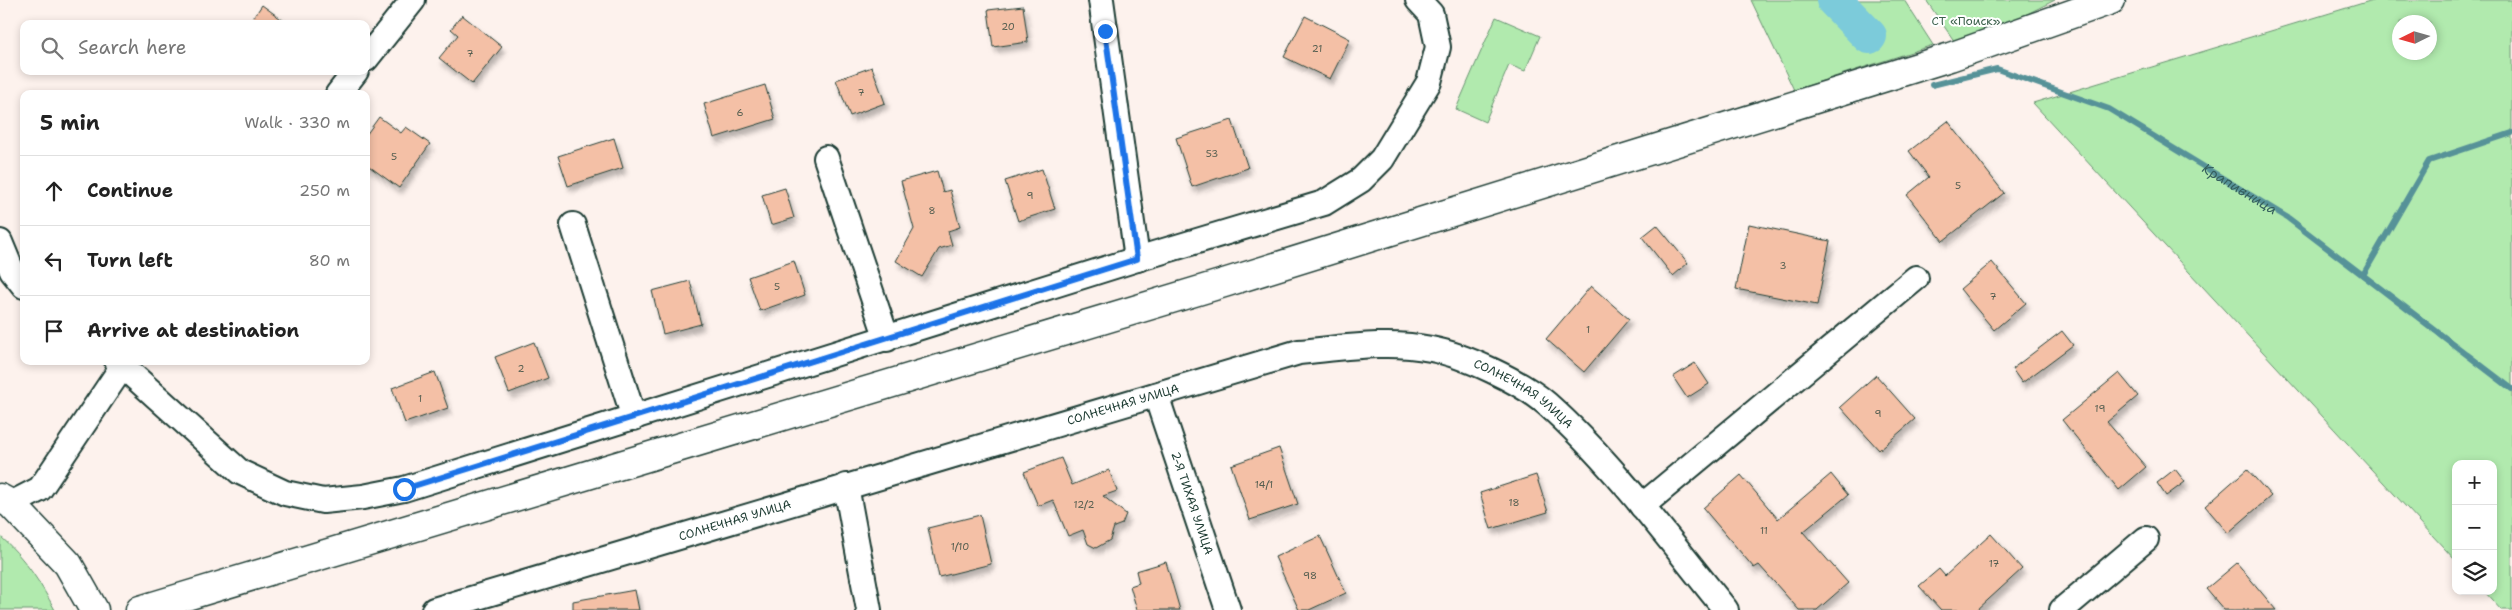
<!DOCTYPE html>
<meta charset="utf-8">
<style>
:root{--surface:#fff;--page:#f6f6f6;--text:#222;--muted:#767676;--line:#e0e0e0}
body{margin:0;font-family:"Shantell Sans",sans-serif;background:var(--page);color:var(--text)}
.controls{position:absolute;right:15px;bottom:15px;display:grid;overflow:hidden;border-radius:10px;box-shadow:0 2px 8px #0003}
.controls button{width:45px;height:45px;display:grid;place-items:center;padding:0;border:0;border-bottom:1px solid var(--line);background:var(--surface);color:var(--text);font:25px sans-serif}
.compass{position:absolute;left:2392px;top:15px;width:45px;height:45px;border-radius:50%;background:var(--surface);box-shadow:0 2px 8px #0003;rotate:265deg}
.stop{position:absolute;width:15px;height:15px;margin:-11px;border:4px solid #1a73e8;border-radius:50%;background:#fff}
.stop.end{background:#1a73e8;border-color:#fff;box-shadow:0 1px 5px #0008}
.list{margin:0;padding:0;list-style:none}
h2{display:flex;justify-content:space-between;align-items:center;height:65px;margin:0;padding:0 20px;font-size:21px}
h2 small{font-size:16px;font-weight:400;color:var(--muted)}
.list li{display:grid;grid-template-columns:32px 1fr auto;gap:15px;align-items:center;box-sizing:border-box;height:70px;padding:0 20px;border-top:1px solid var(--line)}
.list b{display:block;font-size:19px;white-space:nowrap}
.list em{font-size:16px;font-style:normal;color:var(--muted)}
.icon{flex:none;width:28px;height:28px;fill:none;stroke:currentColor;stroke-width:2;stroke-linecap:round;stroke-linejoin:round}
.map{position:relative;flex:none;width:2512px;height:610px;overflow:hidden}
.search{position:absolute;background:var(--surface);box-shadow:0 2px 8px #0003;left:20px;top:20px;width:350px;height:55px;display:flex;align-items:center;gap:12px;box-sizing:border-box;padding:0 18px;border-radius:10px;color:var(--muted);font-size:19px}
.panel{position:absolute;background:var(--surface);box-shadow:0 2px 8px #0003;left:20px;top:90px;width:350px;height:275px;border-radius:10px}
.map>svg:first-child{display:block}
.green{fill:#b1eaae;stroke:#689471;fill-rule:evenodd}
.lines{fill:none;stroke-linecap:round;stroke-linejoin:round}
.stream{stroke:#579298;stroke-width:6}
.river{stroke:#7ccbda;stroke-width:36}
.building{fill:#f4c0a6;stroke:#1f3d34;filter:url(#shadow)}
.minor-casing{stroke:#1f3d34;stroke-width:28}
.tertiary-casing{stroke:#1f3d34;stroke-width:31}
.minor{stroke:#fff;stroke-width:24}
.tertiary{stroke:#fff;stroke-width:28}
.route{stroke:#1a73e8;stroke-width:6}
.labels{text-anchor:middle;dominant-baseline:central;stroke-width:4;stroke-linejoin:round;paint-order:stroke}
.number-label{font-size:10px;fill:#545e50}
.park-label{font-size:12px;fill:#3c604c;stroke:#fff}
.street-label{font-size:12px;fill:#1f3d34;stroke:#fff}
.water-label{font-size:14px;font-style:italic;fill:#36605e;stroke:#fff}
</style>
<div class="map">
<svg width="2512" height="610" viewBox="0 0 2512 610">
<defs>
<filter id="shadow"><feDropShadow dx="3" dy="5.5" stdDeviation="2.5" flood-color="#0004"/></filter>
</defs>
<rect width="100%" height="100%" fill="#fdf2ed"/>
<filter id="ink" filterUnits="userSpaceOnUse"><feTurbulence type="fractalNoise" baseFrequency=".02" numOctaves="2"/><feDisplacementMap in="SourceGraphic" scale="10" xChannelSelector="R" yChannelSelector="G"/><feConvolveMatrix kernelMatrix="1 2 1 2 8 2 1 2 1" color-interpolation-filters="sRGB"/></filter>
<g filter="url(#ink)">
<g class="green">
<path d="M1751,0H1904L1933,45L1794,90Z"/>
<path d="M1926,0H2055L1959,48Z"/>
<path d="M2373,0H2512V610H2501L2484,591H2493V464H2456V561L2033,103ZM2400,22H2430V52H2400Z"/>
<path d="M1496,17L1540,36L1525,71L1509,65L1485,122L1456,109Z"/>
<path d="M0,536C24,557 40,582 55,610H0Z"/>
</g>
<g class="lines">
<g class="stream">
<path id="s1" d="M1932,85L1997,69L2109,109L2288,218L2512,389"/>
<path d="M2363,275L2429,161L2512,133"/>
</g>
<path class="river" d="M1834,0L1869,36"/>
</g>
<g class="building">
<path d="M262,5L288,24H249Z"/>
<path d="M1023,6L1028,42L993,47L988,10Z"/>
<path d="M462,15L502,47L472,84L439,58L458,35L451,29Z"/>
<path d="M1305,16L1350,39L1330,79L1284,57Z"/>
<path d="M872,67L885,103L850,116L836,80Z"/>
<path d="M765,85L775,119L714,138L704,104Z"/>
<path d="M379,117L401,133L406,127L430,144L399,188L366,164V135Z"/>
<path d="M1232,120L1248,168L1192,187L1176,138Z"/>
<path d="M1948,121L2004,193L1943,241L1907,195L1929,177L1909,151Z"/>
<path d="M614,138L623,168L568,186L558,156Z"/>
<path d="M1042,169L1055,209L1018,221L1005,181Z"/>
<path d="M937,171L943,192L950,190L960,227L948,231L952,245L939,249L922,277L896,261L914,229L901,181Z"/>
<path d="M785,188L794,218L771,225L762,195Z"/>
<path d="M1749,224L1830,241L1817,305L1736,289Z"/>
<path d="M1657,225L1688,263L1673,276L1642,237Z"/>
<path d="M794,261L805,295L760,311L748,277Z"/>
<path d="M1992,262L2026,303L1994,330L1960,289Z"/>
<path d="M690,281L701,324L663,334L652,291Z"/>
<path d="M1591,286L1629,319L1584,372L1546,339Z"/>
<path d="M2062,331L2073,345L2022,383L2012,369Z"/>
<path d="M534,342L548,378L509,393L495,357Z"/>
<path d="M1695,363L1709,384L1687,398L1673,377Z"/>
<path d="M435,372L448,408L405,423L392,388Z"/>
<path d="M2119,373L2138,396L2107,422L2146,467L2119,490L2062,420Z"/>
<path d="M1876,375L1915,419L1879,450L1840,407Z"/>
<path d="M1279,448L1298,504L1250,520L1231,465Z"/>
<path d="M1061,458L1072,485L1109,470L1117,491L1103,496L1126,514L1122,524L1114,527L1110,540L1096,548L1088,544L1083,530L1068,536L1053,500L1038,506L1024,472Z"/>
<path d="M2175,469L2185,482L2166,496L2157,483Z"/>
<path d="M2247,469L2271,496L2228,533L2205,506Z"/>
<path d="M1831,474L1848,495L1803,532L1848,583L1817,610H1799L1759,565L1754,568L1703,508L1741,475L1778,519Z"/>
<path d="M1536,475L1548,512L1491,529L1480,493Z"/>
<path d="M980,515L991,564L939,577L928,528Z"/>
<path d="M1991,534L2022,569L1977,610H1941L1919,586L1939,569L1945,576Z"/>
<path d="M1320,536L1346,593L1309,610H1299L1275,557Z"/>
<path d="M1166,562L1180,610H1137L1130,586L1139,583L1136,571Z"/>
<path d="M2237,563L2276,610H2224L2206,589Z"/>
<path d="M635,590L639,610H573V601Z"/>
</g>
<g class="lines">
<g class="minor-casing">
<g id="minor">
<path d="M1101,0L1137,259"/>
<path d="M366,59L413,0"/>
<path d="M338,94L356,71"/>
<path d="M826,158L887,339"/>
<path d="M573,225L634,418"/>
<path d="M0,242L12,271L24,286"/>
<path d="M117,361L240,472L285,493L323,501L363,497L404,489L1137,259L1324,203L1361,180L1382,159L1429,82L1438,47L1431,14L1418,0"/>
<path id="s2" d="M1156,395L1228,610"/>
<path d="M846,486L869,610"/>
<path d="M11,504L40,489L126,361"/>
<path d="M1642,506L1916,278"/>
<path id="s3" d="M434,610L1299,352C1342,348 1388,340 1431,349C1464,355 1522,382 1547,404C1614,464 1669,540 1726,610"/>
<path d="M2062,610L2146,539"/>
</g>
</g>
<g class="tertiary-casing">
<g id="tertiary">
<path d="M0,498L11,504L68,564L94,610"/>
<path d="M140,610L1224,283L1950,57L2111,0"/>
</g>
</g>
<use href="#minor" class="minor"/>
<use href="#tertiary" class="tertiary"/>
</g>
</g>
<g class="lines" filter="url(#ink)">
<path class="route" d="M404,489L1137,259L1105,31"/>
</g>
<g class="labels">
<g class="number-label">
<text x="1008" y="26">20</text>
<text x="1317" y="48">21</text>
<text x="470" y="53">7</text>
<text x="861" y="92">7</text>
<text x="740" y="112">6</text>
<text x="1212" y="153">53</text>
<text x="394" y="156">5</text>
<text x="1958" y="185">5</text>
<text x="1030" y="195">9</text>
<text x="932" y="210">8</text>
<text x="1783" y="265">3</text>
<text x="777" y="286">5</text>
<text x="1993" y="296">7</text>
<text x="1588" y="329">1</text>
<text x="521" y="368">2</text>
<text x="420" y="398">1</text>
<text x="2100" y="408">19</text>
<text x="1878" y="413">9</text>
<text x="1264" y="484">14/1</text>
<text x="1514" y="502">18</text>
<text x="1084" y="504">12/2</text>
<text x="1764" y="530">11</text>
<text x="960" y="546">1/10</text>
<text x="1994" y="563">17</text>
<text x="1310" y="575">98</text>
</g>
<g class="park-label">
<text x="1966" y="21">СТ «Поиск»</text>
</g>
<g class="street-label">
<text stroke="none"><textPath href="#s3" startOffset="1139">СОЛНЕЧНАЯ УЛИЦА</textPath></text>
<text stroke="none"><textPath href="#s3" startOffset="719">СОЛНЕЧНАЯ УЛИЦА</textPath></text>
<text stroke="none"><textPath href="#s2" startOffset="114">2-Я ТИХАЯ УЛИЦА</textPath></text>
<text stroke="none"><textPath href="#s3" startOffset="314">СОЛНЕЧНАЯ УЛИЦА</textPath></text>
</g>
<g class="water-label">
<text stroke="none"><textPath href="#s1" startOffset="339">Крапивница</textPath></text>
</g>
</g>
</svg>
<div class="controls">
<button>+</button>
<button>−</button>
<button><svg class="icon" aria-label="layers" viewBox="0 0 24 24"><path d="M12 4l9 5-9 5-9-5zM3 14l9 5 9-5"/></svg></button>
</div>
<svg class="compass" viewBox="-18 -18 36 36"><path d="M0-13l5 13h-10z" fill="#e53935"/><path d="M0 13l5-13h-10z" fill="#767676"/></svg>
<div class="stop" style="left:404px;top:489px"></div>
<div class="stop end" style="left:1105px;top:31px"></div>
<div class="search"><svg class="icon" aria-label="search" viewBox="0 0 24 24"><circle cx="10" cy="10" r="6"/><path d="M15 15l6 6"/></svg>Search here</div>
<section class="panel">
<h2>5 min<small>Walk · 330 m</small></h2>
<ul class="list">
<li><svg class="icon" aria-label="ahead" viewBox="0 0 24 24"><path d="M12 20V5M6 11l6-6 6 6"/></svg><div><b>Continue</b></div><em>250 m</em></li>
<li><svg class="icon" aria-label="left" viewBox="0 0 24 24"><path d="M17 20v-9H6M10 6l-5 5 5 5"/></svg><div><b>Turn left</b></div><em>80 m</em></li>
<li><svg class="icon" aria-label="arrive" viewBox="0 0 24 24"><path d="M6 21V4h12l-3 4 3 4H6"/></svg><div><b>Arrive at destination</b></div></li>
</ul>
</section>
</div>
